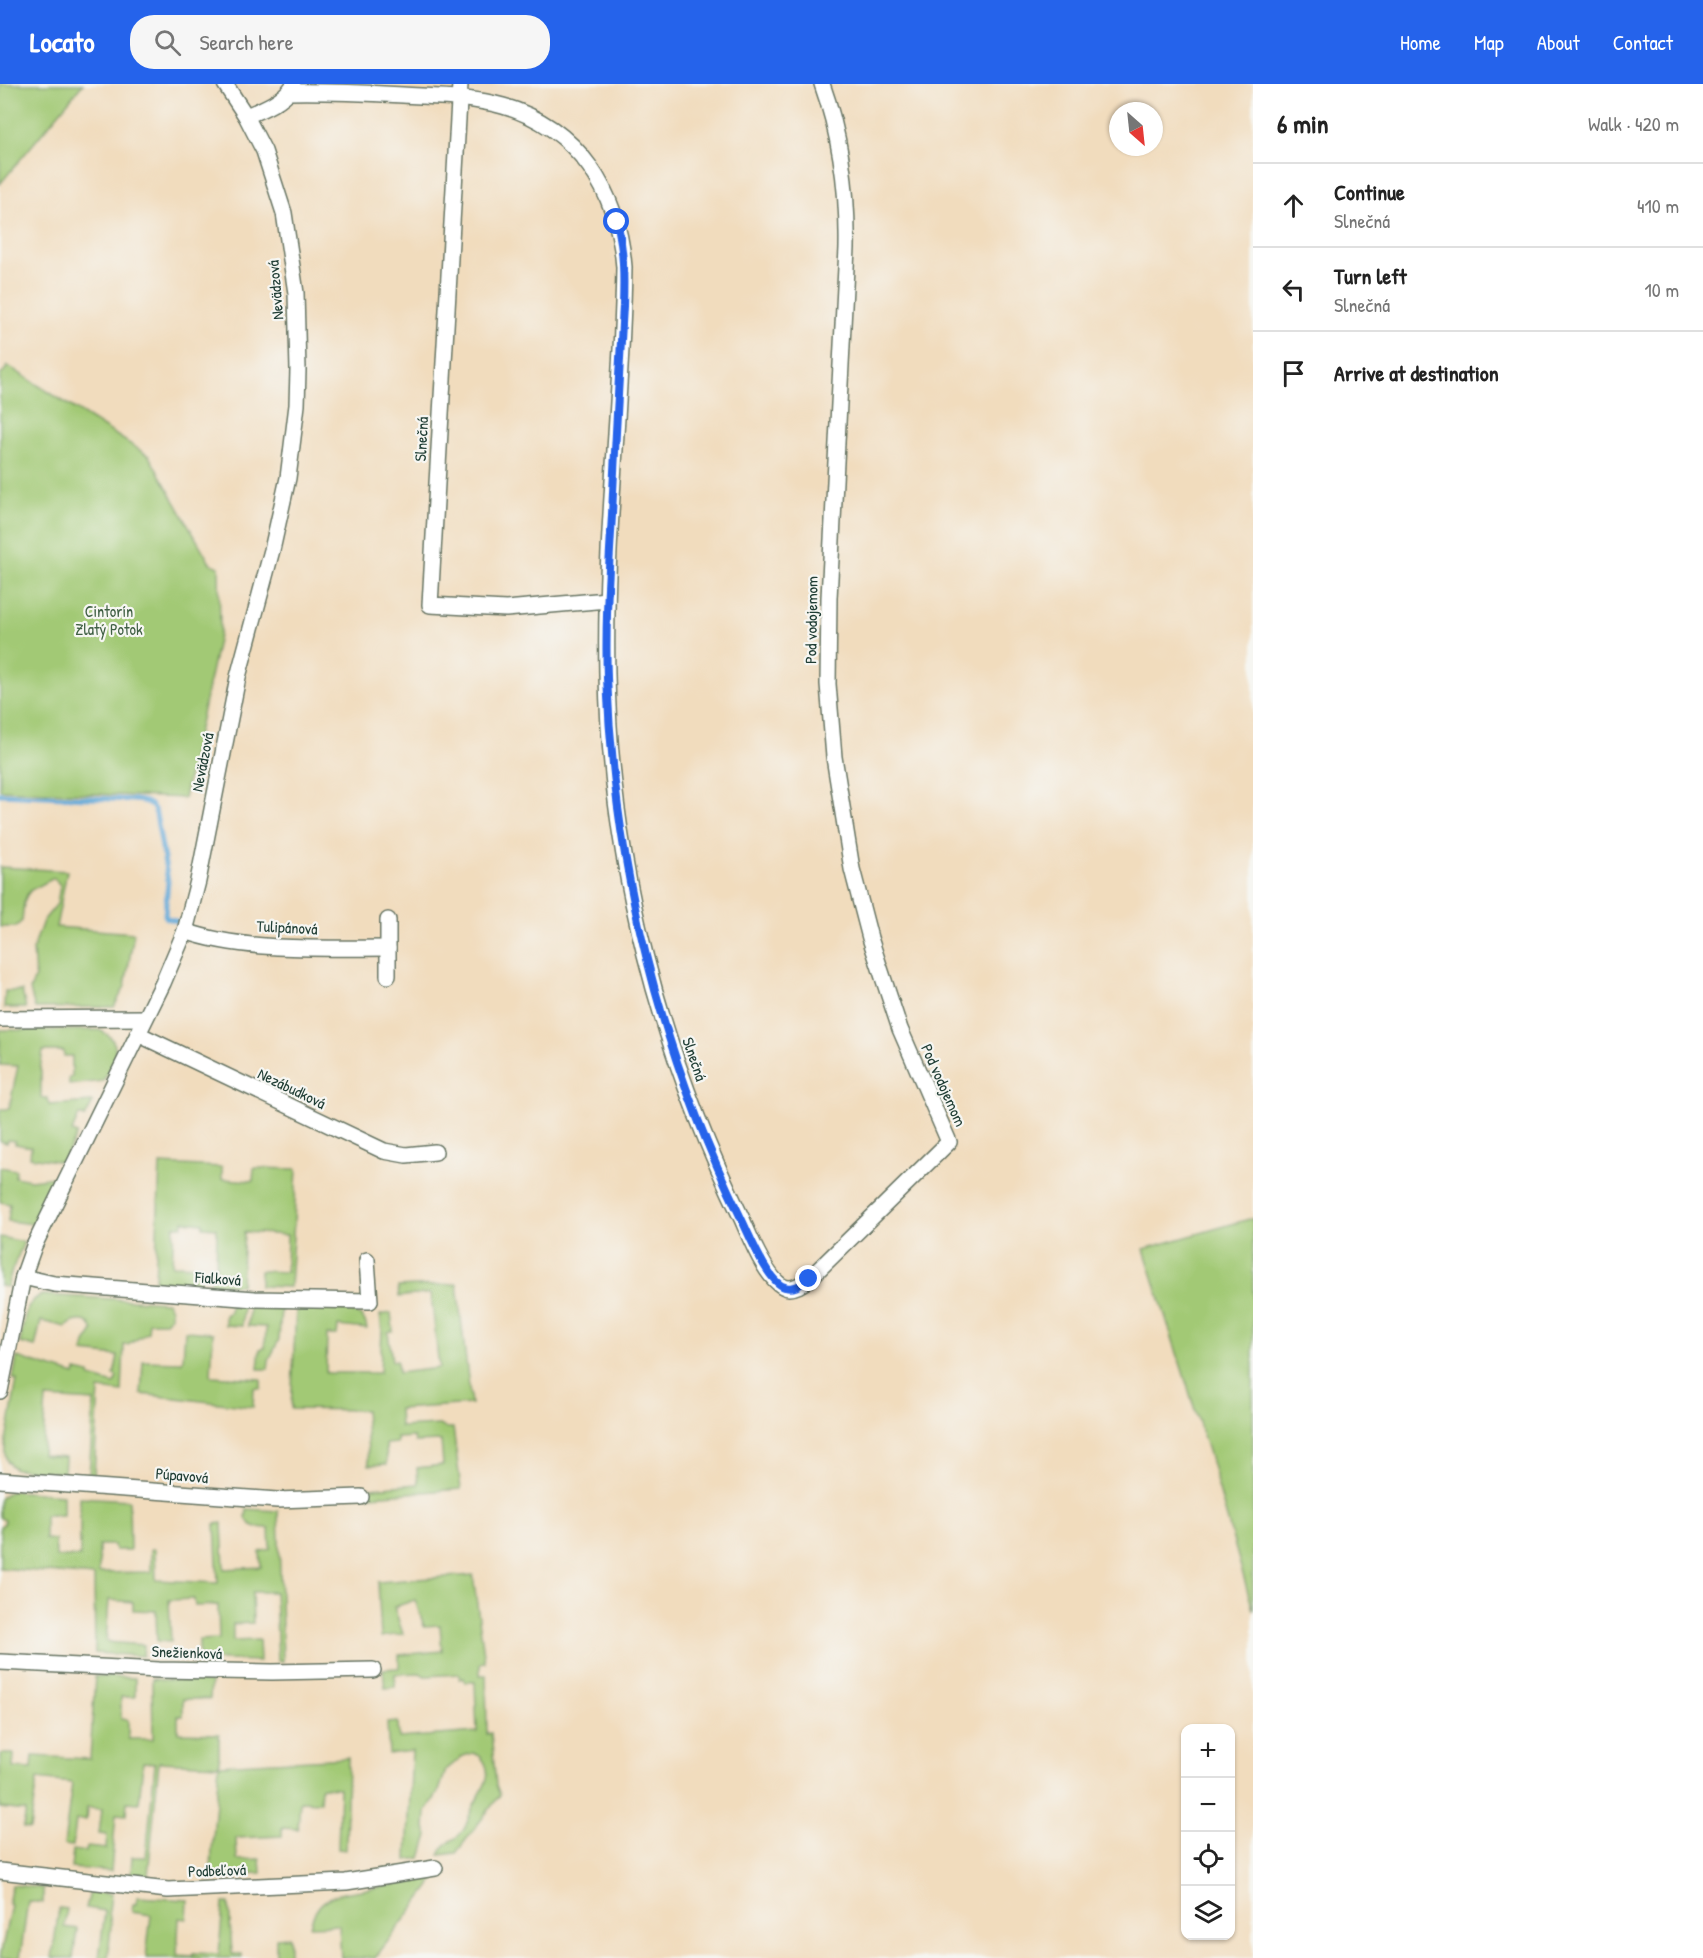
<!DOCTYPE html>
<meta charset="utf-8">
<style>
:root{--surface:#fff;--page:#f6f6f6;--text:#222;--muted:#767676;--line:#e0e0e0;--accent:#2563eb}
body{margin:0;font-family:"Patrick Hand",sans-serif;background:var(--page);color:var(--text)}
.controls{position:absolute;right:18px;bottom:18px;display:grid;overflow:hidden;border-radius:12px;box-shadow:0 2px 4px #0004}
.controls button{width:54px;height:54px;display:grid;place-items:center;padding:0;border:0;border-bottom:2px solid var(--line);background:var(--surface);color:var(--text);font:30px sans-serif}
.compass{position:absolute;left:1109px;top:18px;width:54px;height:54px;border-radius:50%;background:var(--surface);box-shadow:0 2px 4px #0004;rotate:153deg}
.stop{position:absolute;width:18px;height:18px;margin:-14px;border:4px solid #2563eb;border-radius:50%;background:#fff}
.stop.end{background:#2563eb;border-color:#fff;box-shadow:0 2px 6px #0008}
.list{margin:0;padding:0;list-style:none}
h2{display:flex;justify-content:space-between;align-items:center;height:78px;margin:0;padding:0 24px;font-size:26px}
h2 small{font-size:20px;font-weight:400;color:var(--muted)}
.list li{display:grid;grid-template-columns:39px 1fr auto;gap:18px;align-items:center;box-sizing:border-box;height:84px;padding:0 24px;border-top:2px solid var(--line)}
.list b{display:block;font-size:22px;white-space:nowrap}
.list p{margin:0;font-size:20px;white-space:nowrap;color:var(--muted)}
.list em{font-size:20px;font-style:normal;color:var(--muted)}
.icon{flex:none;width:33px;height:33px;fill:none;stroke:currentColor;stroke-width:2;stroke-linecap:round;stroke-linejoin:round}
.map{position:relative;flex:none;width:1253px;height:1874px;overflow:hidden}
header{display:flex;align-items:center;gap:36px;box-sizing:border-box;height:84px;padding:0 30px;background:var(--accent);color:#fff}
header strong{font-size:28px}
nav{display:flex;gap:33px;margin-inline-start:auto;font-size:21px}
.search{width:420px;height:54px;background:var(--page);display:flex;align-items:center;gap:15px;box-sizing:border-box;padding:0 21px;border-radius:24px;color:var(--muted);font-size:22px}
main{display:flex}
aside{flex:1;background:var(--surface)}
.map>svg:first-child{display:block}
.green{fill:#a2c974;stroke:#608354;stroke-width:1.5}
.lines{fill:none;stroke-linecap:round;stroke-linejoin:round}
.stream{stroke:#60a8d7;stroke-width:5}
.minor-casing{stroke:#687564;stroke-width:18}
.minor{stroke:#fff;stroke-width:15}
.route{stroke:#2563eb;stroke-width:8}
.labels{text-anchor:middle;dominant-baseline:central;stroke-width:4.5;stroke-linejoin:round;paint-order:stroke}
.street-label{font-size:16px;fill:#1f3d34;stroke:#f6f6f2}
.park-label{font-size:16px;fill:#406044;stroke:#f6f6f2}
</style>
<header>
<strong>Locato</strong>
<div class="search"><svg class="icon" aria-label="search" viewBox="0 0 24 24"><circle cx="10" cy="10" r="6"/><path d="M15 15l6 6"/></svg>Search here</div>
<nav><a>Home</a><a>Map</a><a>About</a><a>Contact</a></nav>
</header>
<main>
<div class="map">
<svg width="1253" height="1874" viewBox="0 0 1253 1874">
<rect width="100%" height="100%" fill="#f6f6f2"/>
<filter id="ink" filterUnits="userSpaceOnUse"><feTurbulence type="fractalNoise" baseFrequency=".0167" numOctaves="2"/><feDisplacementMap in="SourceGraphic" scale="12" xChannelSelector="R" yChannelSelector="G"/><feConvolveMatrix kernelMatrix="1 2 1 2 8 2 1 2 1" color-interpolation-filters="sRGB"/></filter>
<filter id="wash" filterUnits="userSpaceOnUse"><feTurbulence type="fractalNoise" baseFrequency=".008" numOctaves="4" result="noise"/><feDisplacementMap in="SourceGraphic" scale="24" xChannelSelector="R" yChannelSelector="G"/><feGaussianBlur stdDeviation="1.35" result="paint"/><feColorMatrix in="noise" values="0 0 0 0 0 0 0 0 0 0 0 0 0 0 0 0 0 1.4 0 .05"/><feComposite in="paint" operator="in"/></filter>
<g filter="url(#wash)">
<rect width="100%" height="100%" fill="#f1dcbd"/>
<g class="green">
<path d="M0,0H83L0,100Z"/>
<path d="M8,282L149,372L210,479L219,483L220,547L184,714L0,706V292Z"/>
<path d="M0,783L67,787L56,843L134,849L125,902L114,923L35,924L30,906L35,893L33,865L43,837L57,820L60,801L54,794L31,806L27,811L24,818L22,837L15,843H0Z"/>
<path d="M5,907H22L26,924H4Z"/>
<path d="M0,946H99C126,957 114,979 103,997L69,1001V993H72V972H64L63,967H43L40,986L41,987V1014H48L49,1021L93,1018L85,1033L79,1031L72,1048L77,1050L63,1078L30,1073L31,1063L15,1060V1057L8,1056L7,1059L0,1057V1025H9L18,982L0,981Z"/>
<path d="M160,1080L222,1083V1095L253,1097L254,1084L297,1085L290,1203L260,1202V1187L286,1188L287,1151L244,1148L241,1201L211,1200L212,1189L216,1183L217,1144L203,1143V1139L183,1137L182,1142H174L172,1181L200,1182V1199L155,1197Z"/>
<path d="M0,1083L16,1086L15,1093L31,1096L56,1093L33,1140L8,1137L10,1120L0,1118Z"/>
<path d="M1253,1134V1526L1208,1367L1144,1165Z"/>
<path d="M0,1153L24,1158L12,1186L7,1203L0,1202Z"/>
<path d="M457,1200L471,1320L399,1325L400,1343L439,1341L446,1344H453L461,1405L371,1412V1404L418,1400L417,1384L443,1381L441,1357L415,1358L414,1353L397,1354V1359L386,1360L387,1380L369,1381L365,1326L291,1325L296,1225C312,1225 349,1223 361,1232C365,1235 366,1239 367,1245L338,1242L337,1251H327L326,1289H380L382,1245L380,1231L391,1229L393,1247L388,1248L392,1277H397L398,1289L439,1284L431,1209L399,1213L398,1203Z"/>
<path d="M42,1211L167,1218L171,1225V1232L165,1238H149L148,1248L128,1261H124L122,1308L99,1305L94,1391H89L94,1317L46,1314L42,1371L65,1373L64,1389L16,1385C7,1380 4,1373 5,1363L17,1296L13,1295L17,1273L75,1291L76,1287L90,1290V1293L114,1300L117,1293L114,1291L118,1272L83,1268L85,1259L93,1247C89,1233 75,1235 66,1243L41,1237L35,1263L20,1259C24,1241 23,1218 42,1211Z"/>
<path d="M230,1221L243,1222L242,1242L225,1241V1231L230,1228Z"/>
<path d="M249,1222L281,1224L279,1255L269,1277L268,1285H258L260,1265L265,1264L266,1243L248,1242Z"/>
<path d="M185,1247L213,1249L211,1292L261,1295V1304H254L253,1323L141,1310L143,1277L181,1278L183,1276Z"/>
<path d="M13,1407L63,1411V1431H45V1455L55,1456L56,1473H80V1413L129,1416L130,1466H115L114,1461H99V1489L151,1488V1465H155L156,1496L218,1499L215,1440L222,1439L224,1485L261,1483L260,1468L270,1465L269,1444C259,1443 251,1445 246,1434L247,1425L278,1427L283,1577H278L275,1508H252L253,1539L233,1540V1557L259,1556L260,1577L199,1575V1556L219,1555L218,1521L195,1522L194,1515L169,1516L171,1558L157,1557L156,1527L133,1526V1518L109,1516L106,1558L144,1561L143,1572L95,1569L94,1492L0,1484V1442L4,1440L5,1436L0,1434V1415L5,1410Z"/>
<path d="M473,1491L485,1578L480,1579V1591H486L487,1650L491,1649L496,1701L500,1711L456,1769L439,1771C446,1754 456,1759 464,1745C468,1739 469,1730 473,1723C481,1706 497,1691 480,1672L473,1669L463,1672L446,1686L439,1707L426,1728L425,1744L428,1751L421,1774L407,1776L412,1667L389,1670L387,1639L398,1638L399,1654L477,1648L475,1598H465L464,1594L460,1595V1590L425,1592L420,1589L395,1590V1603L385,1604L383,1585L399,1584V1571L442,1567L440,1541L424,1542L415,1516L394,1523L403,1550L381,1553L378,1498Z"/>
<path d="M95,1592L135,1594V1613H121V1635L128,1636V1655H153L152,1595L211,1598L210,1615H183V1632H178V1649L219,1650V1681L348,1674L346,1766L338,1765L340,1704L321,1703L320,1718L300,1717L298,1745L282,1744V1752L236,1754L237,1776L260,1775L261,1789L210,1791L219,1681L159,1678L148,1791L131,1789L132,1773H146L155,1679L143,1678L139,1719L127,1718L126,1731L116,1730L111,1787L71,1784L73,1766L86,1768L87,1763L106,1765L107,1751L99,1750L102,1725L87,1724L86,1736H76L73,1762L64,1761L72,1699L37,1695L30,1745L23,1744L26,1727L0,1724V1670H14L13,1684L32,1685L33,1672L90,1675Z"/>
<path d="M436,1794L375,1874H341L339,1841L310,1842C315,1822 324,1814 343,1809Z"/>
<path d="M12,1801L43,1804V1819L28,1817L20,1874H0L11,1821L8,1820Z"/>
<path d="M90,1808L111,1810L109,1827L111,1841L108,1874H99L105,1827L86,1824Z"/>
<path d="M137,1813L188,1816L187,1835L179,1834L177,1871L193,1872V1869L219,1870L223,1819H229L232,1870H242V1874H146L151,1831L132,1828L133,1820H136Z"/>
<path d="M59,1824L67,1825L64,1843L77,1845L73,1874H52Z"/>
<path d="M289,1853V1874H276V1854Z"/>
</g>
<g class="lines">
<path class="stream" d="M0,710L133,716C145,717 152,718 156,730L168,797L165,831L167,834L179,838"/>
</g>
</g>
<g filter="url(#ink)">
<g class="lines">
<g class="minor-casing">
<g id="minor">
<path d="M460,0L430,521L506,525L607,516"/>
<path d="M289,8C327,7 365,9 403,11C436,13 471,13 503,22C579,44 618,108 624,183C622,319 604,454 607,590C610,778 660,967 742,1135C750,1153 769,1203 789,1204C797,1204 803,1199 809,1195L949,1058L900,945L870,854L852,785L834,673L828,600L829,514L847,164C848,108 841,53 822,0"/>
<path d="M246,32C263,25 283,17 293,2"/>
<path d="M185,847C244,868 325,864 388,864"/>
<path d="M388,892V836"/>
<path d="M0,935L145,934"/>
<path d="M138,950L384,1067L406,1071L435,1068"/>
<path d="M23,1193L54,1200L255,1215L370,1217L367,1176"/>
<path d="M0,1307L23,1193L34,1162L163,899L185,847L198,797L238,593L272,466L288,394L297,321L298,286L296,209L284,129L264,67L246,32L225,0"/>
<path d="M0,1396L277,1416L361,1413"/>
<path d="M0,1578L159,1586L272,1588L373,1586"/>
<path d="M0,1787L168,1806L346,1798L435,1784"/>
</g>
</g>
<use href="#minor" class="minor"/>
</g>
</g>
<g class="lines" filter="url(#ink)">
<path class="route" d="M617,138C624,166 624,193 623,222C619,292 615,361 612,431C609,485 605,539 607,594C614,781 659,966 741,1134C749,1150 768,1199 785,1203C795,1206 801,1200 809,1195"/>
</g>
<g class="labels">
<g class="street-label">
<text transform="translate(275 206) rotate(-95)">Nevädzová</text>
<text transform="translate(421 355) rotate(-87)">Slnečná</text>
<text transform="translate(811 536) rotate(-89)">Pod vodojemom</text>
<text transform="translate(202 678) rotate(-79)">Nevädzová</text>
<text transform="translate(287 843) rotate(3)">Tulipánová</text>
<text transform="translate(695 975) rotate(71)">Slnečná</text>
<text transform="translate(944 1001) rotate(66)">Pod vodojemom</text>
<text transform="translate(292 1004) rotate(26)">Nezábudková</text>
<text transform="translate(218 1194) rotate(4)">Fialková</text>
<text transform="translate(182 1391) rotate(5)">Púpavová</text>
<text transform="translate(187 1568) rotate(2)">Snežienková</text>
<text transform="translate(217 1786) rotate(-2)">Podbeľová</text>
</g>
<g class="park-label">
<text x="109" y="527">Cintorín<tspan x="109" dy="18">Zlatý Potok</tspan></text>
</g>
</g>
</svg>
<div class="controls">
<button>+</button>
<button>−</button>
<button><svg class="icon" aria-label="locate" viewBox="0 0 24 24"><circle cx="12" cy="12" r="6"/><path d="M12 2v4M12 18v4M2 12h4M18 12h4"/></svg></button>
<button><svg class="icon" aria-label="layers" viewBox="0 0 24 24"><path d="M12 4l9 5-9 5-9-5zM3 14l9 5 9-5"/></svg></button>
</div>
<svg class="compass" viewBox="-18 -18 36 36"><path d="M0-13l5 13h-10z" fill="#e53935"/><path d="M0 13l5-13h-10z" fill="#767676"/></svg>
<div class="stop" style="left:617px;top:138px"></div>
<div class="stop end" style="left:809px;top:1195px"></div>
</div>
<aside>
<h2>6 min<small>Walk · 420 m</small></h2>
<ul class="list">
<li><svg class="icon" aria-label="ahead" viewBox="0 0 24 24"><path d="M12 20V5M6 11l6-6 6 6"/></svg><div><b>Continue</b><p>Slnečná</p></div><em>410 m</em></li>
<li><svg class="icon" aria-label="left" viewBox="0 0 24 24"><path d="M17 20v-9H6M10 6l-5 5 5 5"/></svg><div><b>Turn left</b><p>Slnečná</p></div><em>10 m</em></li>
<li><svg class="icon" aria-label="arrive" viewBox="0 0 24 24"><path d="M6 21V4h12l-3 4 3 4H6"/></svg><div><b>Arrive at destination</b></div></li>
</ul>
</aside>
</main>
